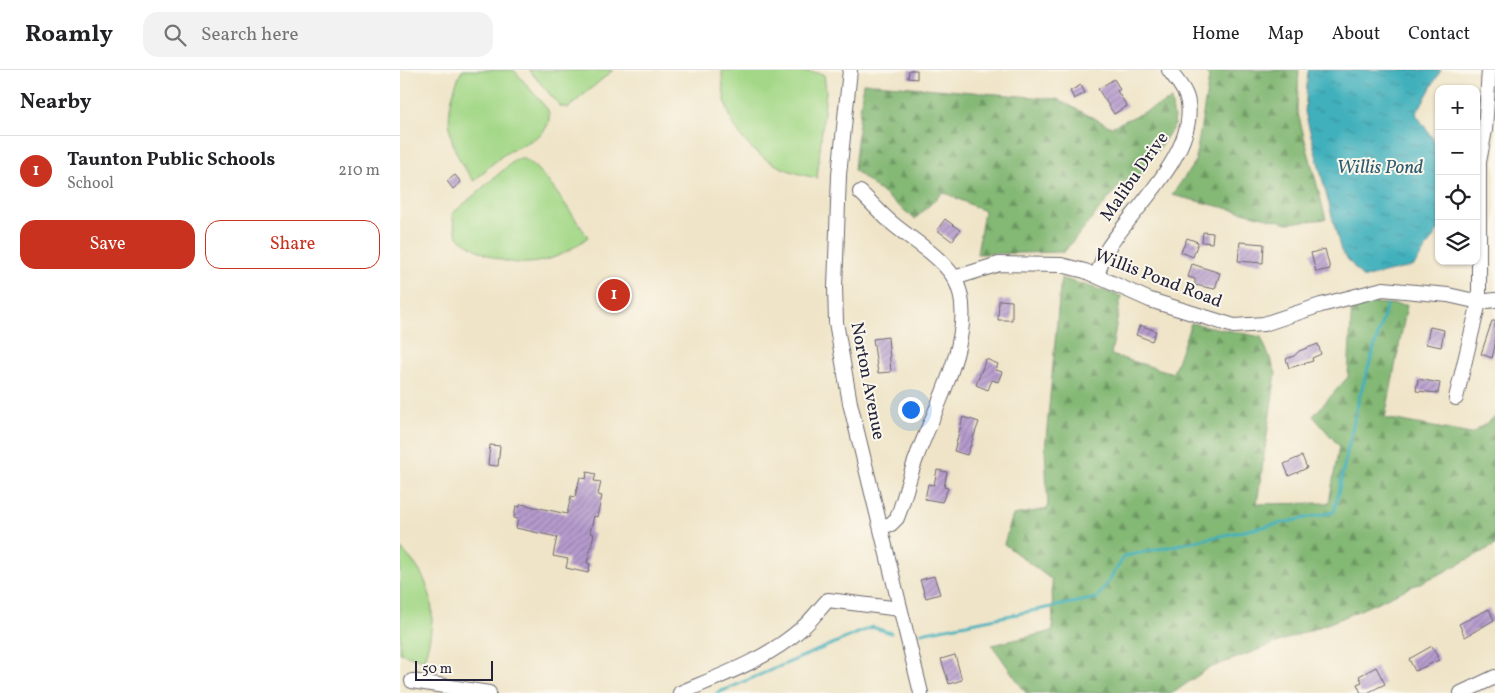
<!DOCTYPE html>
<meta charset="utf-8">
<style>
:root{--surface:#fff;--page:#f2f2f2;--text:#202124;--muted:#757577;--line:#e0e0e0;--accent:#c8321e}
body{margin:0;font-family:Vollkorn,serif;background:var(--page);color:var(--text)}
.controls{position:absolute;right:15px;top:15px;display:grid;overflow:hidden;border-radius:10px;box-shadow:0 1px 4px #0004}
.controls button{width:45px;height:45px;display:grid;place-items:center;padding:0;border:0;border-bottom:1px solid var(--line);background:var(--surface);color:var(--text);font:25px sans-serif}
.scale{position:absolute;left:15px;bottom:12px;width:78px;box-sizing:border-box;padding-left:5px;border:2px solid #22223b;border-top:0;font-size:14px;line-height:18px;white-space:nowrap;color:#22223b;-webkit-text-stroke:4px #fbf7ec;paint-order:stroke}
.you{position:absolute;left:510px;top:339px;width:18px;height:18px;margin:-12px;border:4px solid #fff;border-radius:50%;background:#1a73e8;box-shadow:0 0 0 8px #1a73e833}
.badge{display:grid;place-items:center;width:32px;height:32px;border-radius:50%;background:var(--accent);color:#fff;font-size:16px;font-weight:700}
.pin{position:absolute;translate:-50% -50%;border:2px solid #fff;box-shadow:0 1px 5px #0006}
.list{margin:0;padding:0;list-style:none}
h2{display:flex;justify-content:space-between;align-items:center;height:65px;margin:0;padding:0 20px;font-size:21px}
h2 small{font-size:16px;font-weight:400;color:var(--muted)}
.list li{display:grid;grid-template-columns:32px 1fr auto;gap:15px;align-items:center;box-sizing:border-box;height:70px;padding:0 20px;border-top:1px solid var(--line)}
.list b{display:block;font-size:19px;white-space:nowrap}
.list p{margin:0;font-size:16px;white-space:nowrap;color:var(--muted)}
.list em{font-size:16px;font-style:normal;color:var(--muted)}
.actions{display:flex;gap:10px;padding:15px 20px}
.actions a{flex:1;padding:11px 0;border:1px solid var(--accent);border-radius:15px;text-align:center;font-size:18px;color:var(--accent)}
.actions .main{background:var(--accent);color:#fff}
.icon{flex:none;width:28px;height:28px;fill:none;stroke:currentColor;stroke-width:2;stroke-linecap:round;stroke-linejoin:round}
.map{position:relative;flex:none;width:1095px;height:623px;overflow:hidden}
header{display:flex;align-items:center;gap:30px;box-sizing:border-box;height:70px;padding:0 25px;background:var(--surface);border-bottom:1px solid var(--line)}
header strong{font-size:24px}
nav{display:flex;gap:28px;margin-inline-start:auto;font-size:18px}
.search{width:350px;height:45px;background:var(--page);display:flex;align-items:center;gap:12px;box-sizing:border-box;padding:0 18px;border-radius:15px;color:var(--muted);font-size:19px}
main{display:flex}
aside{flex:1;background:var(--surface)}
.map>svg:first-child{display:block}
.forest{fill:url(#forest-firs);stroke:#526d58}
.pitch{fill:#a4d888;stroke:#637d62}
.water{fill:url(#water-ripples);stroke:#32697c}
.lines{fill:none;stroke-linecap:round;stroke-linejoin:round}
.stream{stroke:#41b0bc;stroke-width:3}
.building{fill:url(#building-hatch)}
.minor-casing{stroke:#6a666c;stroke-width:16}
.minor{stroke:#fff;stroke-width:14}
.labels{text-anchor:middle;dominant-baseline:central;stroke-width:4;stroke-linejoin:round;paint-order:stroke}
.street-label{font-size:18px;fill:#22223b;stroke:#fbf7ec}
.water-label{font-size:19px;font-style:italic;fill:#2e5b6f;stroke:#fbf7ec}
</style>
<header>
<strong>Roamly</strong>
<div class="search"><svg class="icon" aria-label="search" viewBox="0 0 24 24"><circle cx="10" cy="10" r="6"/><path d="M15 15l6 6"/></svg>Search here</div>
<nav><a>Home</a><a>Map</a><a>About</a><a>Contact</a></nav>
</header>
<main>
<aside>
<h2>Nearby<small></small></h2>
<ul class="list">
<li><span class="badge">1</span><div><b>Taunton Public Schools</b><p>School</p></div><em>210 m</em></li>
</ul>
<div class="actions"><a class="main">Save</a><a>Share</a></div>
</aside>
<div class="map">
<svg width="1095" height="623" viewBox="0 0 1095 623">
<defs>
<pattern id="forest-firs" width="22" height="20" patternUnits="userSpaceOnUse" patternTransform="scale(1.25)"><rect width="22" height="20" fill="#83b874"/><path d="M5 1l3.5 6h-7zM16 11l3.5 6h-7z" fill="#6b9560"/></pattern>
<pattern id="water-ripples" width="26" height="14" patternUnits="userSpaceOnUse" patternTransform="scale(1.25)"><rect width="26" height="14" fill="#41b0bc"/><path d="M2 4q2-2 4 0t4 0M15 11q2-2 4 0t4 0" fill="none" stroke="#368f9a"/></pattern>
<pattern id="building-hatch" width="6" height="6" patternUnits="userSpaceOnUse" patternTransform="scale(1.25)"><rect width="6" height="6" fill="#b69bcd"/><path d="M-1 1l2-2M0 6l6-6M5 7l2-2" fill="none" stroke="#947ea8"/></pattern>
</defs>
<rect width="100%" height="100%" fill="#fbf7ec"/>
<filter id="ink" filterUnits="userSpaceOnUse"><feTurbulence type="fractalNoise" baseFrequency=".02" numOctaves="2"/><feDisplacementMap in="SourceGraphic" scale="10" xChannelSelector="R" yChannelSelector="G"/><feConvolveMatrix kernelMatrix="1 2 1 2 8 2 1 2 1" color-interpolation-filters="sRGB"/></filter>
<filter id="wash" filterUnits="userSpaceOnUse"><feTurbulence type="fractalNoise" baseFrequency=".0096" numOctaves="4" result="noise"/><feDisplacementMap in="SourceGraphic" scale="20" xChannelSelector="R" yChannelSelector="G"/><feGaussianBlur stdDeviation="1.12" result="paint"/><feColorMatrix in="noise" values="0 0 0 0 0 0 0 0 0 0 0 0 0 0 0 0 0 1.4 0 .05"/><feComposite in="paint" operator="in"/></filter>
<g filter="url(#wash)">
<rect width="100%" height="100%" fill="#efe4c7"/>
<g class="forest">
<path d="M805,0H899L897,40L926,149L888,153L772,125L795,92L809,8Z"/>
<path d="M463,13L657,29L711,57L771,30L775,55L739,107L719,116L664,182L577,184L584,141L543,122L515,149L454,100Z"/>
<path d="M661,208L721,226L711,285L773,303L791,253L861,267L876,303L857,434L929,433L939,376L913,346L948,307L952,232L1007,235L985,348L1071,364L1095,347V475L1042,503L940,549L807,599L773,623H626L592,575L653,561L652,510L604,474L613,445L648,439L645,380Z"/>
</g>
<g class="pitch">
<path d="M63,0H114L148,40C155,64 127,72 110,81C97,88 85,101 74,111C52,85 43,54 54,21C56,14 58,6 63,0Z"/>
<path d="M129,0H213L168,38L160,36Z"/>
<path d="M322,0H393L424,4L426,21L417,108C357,97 322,63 322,0Z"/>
<path d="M121,88C141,94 174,148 188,167C144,203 101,201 57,166L52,144L115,90Z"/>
<path d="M0,478C36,511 38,546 24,590L0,583Z"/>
</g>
<path class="water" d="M908,0H1041L1016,44L1039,78V159L1014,196L963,208L941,181L905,42Z"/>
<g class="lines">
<g class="stream">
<path d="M521,563L697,528L725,486L934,442L959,328L987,235"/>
<path d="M317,623L472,557L491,563"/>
</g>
</g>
<g id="blocks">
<g class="building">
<path d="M509,0H517V9L508,8Z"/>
<path d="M714,9L720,19L717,21L727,36L714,44L698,19Z"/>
<path d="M681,15L685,23L674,29L670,21Z"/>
<path d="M55,105L61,112L53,119L47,111Z"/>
<path d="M545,149L560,160L552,171L537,160Z"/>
<path d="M803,162L813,163L812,173L802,172Z"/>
<path d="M787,168L798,172L793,187L781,182Z"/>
<path d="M840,172L864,174L863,193L838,191Z"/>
<path d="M925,179L930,199L916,202L911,183Z"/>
<path d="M792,194L820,203L815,219L795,215V209L788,207Z"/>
<path d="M599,230L612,231V250H598Z"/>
<path d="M1092,251H1095V276L1092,288L1081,284Z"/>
<path d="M740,255L756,261L752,271L736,265Z"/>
<path d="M1030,257L1044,260L1041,277L1026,274Z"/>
<path d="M488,267L491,302L478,303L473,269Z"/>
<path d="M918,274L921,284L912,288L913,291L889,298L886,289L894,286L899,281Z"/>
<path d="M586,289L598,294L596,300L602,302L598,312L592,310L588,320L576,315Z"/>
<path d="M1018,309L1040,313L1038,323L1016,321Z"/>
<path d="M563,347L579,352L567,385L554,381Z"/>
<path d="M90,375L100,376L98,396L88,395Z"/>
<path d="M902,386L907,398L889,406L884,394Z"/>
<path d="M537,400L547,402L544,417L548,418L542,432L525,429L528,414L534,415Z"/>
<path d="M187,402L196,404L194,411L201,412L198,425L202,426L197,447L194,446L190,463L194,464L187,493L190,494L188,503L166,498L168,489L153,486L157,467L116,458L118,449L114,448L116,436L120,437L121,434L167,444L171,426L175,427L180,407L186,409Z"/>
<path d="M534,506L540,524L526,528L520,510Z"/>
<path d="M1089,539L1094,550L1065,567L1059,554Z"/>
<path d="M1032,576L1039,590L1015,601L1009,589Z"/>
<path d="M555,585L562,610L549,614L541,589Z"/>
<path d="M976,597L985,614L967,623H961L957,614L962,612L959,606Z"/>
</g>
</g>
</g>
<g filter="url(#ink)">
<use href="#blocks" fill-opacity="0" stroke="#6a666c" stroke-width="1"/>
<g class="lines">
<g class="minor-casing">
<g id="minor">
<path d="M450,0L439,105L435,217L436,252L450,333L521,623"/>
<path d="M460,122C471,132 481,144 493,154C512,170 538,184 553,206C583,254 534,339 517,386C509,406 505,428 497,448L491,454L481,457"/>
<path d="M697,206C700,197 703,186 708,178C734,138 796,83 788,33C787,21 776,10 769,0"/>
<path d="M554,208L599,194L661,195L685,201L750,230L834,256L864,254L921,235L983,219L1048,225L1079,232L1095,230"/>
<path d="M1056,328L1079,232V92L1085,60L1089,0"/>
<path d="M12,611L89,623"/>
<path d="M280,623C322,605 368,589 402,558C412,550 419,539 428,530L500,539"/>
<path d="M1061,623L1095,607"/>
</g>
</g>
<use href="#minor" class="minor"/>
</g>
</g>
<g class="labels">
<g class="street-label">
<text transform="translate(735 107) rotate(-55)">Malibu Drive</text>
<text transform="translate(758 209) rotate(21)">Willis Pond Road</text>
<text transform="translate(467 311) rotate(79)">Norton Avenue</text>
</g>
<g class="water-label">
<text x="980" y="98">Willis Pond</text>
</g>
</g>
</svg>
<div class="controls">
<button>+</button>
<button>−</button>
<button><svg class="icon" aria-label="locate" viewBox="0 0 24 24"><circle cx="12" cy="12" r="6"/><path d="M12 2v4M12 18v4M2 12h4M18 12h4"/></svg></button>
<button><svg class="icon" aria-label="layers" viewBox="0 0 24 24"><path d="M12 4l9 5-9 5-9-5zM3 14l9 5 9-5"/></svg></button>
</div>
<div class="scale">50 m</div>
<div class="you"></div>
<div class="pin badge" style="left:214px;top:225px">1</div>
</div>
</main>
